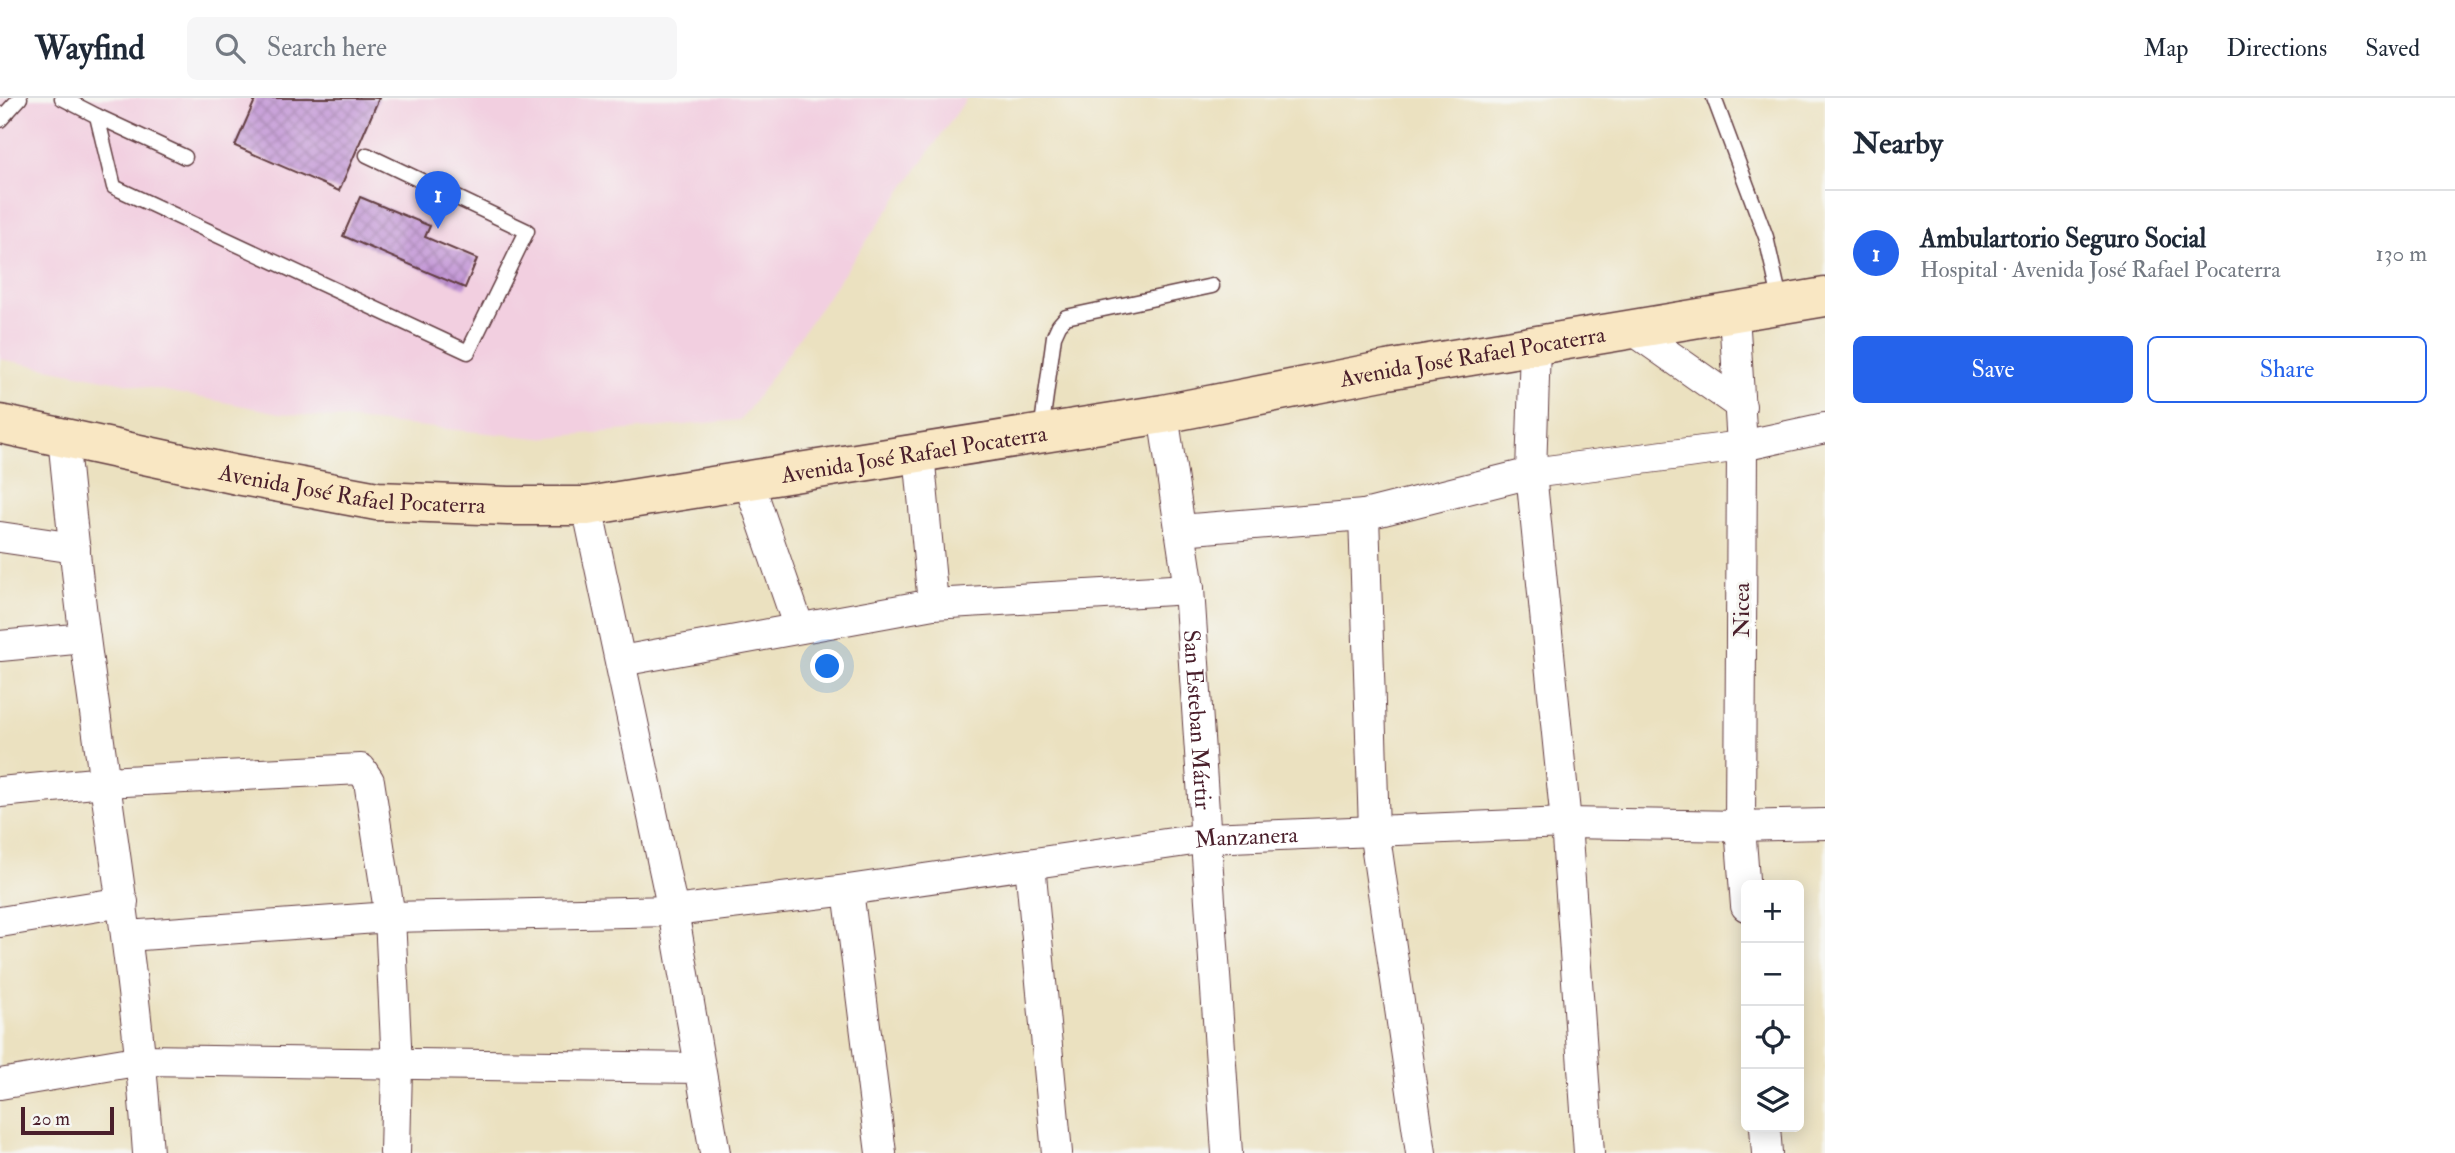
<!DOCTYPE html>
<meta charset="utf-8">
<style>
:root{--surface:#fff;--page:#f6f6f7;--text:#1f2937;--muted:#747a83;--line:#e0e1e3;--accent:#2563eb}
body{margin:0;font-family:"IM FELL Double Pica",serif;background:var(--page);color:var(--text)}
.controls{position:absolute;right:21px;bottom:21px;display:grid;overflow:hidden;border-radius:10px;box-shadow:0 4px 18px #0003}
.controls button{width:63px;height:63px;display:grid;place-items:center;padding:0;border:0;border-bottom:2px solid var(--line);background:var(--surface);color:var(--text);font:35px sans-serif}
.scale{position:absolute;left:21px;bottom:18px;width:93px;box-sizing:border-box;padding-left:7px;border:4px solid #4a1f2b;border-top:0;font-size:19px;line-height:24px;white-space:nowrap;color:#4a1f2b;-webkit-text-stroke:5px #f6f6f2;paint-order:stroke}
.you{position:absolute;left:828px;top:569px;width:24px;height:24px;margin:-18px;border:5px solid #fff;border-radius:50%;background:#1a73e8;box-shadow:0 0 0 10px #1a73e833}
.badge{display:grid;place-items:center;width:46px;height:46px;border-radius:50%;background:var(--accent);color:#fff;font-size:23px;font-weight:700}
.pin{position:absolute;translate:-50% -58px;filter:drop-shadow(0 2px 4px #0008)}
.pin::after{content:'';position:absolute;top:37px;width:24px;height:21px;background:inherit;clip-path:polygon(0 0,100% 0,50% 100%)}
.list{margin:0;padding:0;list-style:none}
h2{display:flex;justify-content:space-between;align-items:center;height:91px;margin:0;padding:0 28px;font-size:30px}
h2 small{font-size:23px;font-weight:400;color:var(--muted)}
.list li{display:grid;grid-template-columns:46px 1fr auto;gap:21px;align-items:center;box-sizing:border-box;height:126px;padding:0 28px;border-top:2px solid var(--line)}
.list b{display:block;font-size:26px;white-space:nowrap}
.list p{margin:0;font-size:23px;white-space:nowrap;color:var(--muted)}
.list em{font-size:23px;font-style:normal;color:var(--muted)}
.actions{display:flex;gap:14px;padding:21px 28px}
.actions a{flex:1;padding:16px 0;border:2px solid var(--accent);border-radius:10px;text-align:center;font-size:24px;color:var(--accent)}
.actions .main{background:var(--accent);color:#fff}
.icon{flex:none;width:38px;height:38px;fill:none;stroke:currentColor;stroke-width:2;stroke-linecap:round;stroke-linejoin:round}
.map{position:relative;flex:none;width:1825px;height:1055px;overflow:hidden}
header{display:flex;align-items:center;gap:42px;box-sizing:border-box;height:98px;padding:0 35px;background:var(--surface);border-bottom:2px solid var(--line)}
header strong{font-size:33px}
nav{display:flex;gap:38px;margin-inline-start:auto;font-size:24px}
.search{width:490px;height:63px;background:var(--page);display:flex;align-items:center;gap:18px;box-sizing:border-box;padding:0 24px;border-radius:10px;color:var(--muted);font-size:26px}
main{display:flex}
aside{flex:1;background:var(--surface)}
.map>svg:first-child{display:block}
.built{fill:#f2cfe0}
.building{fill:url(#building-cross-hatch)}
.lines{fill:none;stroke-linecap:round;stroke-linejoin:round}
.lane-casing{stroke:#623c41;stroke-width:17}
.street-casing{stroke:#623c41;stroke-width:32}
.secondary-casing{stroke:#623c41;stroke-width:41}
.lane{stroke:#fff;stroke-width:14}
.street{stroke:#fff;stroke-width:30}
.secondary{stroke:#f9e7c3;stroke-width:38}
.labels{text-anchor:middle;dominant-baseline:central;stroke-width:6;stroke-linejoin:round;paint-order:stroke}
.street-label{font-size:23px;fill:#4a1f2b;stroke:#f6f6f2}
</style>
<header>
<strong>Wayfind</strong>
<div class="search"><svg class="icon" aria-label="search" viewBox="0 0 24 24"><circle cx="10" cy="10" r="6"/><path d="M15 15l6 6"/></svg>Search here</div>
<nav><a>Map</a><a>Directions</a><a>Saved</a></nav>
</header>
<main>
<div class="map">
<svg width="1825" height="1055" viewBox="0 0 1825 1055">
<defs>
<pattern id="building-cross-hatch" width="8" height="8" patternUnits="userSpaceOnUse" patternTransform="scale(1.75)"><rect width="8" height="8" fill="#c193d5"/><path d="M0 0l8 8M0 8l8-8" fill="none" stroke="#9f77ad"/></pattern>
</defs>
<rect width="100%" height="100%" fill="#f6f6f2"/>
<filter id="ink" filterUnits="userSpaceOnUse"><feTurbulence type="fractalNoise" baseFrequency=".0143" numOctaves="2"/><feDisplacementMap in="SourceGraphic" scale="14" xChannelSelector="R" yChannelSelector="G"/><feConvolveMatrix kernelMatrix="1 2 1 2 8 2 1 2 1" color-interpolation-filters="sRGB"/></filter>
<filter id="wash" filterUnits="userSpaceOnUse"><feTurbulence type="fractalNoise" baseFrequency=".00686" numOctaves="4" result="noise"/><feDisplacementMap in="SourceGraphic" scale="28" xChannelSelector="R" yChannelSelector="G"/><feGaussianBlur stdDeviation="1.57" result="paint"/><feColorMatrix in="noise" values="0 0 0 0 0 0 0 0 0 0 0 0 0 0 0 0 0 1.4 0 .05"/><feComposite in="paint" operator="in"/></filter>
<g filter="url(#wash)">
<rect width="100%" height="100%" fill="#ebe1c0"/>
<path class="built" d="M0,0H967L741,322L539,340L280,315L0,261Z"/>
<g id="blocks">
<g class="building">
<path d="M256,0H379L339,93L235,48Z"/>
<path d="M360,99L430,128L425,139L477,161L465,190L343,138Z"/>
</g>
</g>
</g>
<g filter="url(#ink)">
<use href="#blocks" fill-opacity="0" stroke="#623c41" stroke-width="2"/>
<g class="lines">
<g class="lane-casing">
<g id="lane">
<path d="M62,0L97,18L114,89L468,254L527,133L367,57"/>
<path d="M1714,0L1766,139L1781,206"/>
<path d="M97,18L185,59"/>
<path d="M0,22L20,0"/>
<path d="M1041,334L1054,238L1059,227L1066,219L1212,188"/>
</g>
</g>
<g class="street-casing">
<g id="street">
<path d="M1734,215L1742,348L1740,728L1746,808"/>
<path d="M1633,232L1741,308"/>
<path d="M1535,248L1531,375L1566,725L1589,1055"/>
<path id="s1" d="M1163,316L1189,491L1227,1055"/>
<path d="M63,340C70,406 76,473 85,540C107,712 137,882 148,1055"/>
<path d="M919,355L933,506"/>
<path d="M748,382L799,530"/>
<path d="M587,408L673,813L715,1055"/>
<path d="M1180,432L1364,417"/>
<path d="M0,439L75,450"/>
<path d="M0,548L85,540"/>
<path d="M621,563L933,506L1189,491"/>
<path d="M0,694L105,684L361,671L369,683L390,819L397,968L395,1055"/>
<path d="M1030,766L1057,1055"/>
<path d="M848,792L881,1055"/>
<path d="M0,824L123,804"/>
<path id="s2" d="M127,838L390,819L673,813L848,792L1207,740L1566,725L1740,728L1825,726"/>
<path d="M0,986L142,962L699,970"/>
<path d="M1765,1029L1767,1055"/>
<path d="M1421,1055L1374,732L1364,417L1531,375L1742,348L1825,330"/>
</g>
</g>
<g class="secondary-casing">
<g id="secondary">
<path id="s3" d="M0,326L237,377L377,403L508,408H587L1163,316L1387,272L1825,199"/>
</g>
</g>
<use href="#lane" class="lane"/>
<use href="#street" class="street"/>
<use href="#secondary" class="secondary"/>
</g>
</g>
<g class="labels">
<g class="street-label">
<text stroke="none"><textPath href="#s3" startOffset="1493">Avenida José Rafael Pocaterra</textPath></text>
<text stroke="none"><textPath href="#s3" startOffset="926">Avenida José Rafael Pocaterra</textPath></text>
<text stroke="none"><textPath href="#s3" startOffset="359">Avenida José Rafael Pocaterra</textPath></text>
<text transform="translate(1741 512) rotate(-90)">Nicea</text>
<text stroke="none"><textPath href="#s1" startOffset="308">San Esteban Mártir</textPath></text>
<text stroke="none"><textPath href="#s2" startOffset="1125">Manzanera</textPath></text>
</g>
</g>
</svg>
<div class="controls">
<button>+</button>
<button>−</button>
<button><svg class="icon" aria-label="locate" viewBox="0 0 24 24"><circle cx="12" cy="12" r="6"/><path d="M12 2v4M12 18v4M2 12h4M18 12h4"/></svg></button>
<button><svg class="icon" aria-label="layers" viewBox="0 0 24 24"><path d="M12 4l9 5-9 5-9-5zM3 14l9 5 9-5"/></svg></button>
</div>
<div class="scale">20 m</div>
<div class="you"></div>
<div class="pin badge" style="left:438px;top:131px">1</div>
</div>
<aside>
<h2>Nearby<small></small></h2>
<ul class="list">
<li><span class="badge">1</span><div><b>Ambulartorio Seguro Social</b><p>Hospital · Avenida José Rafael Pocaterra</p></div><em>130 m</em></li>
</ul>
<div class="actions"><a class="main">Save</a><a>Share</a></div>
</aside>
</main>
